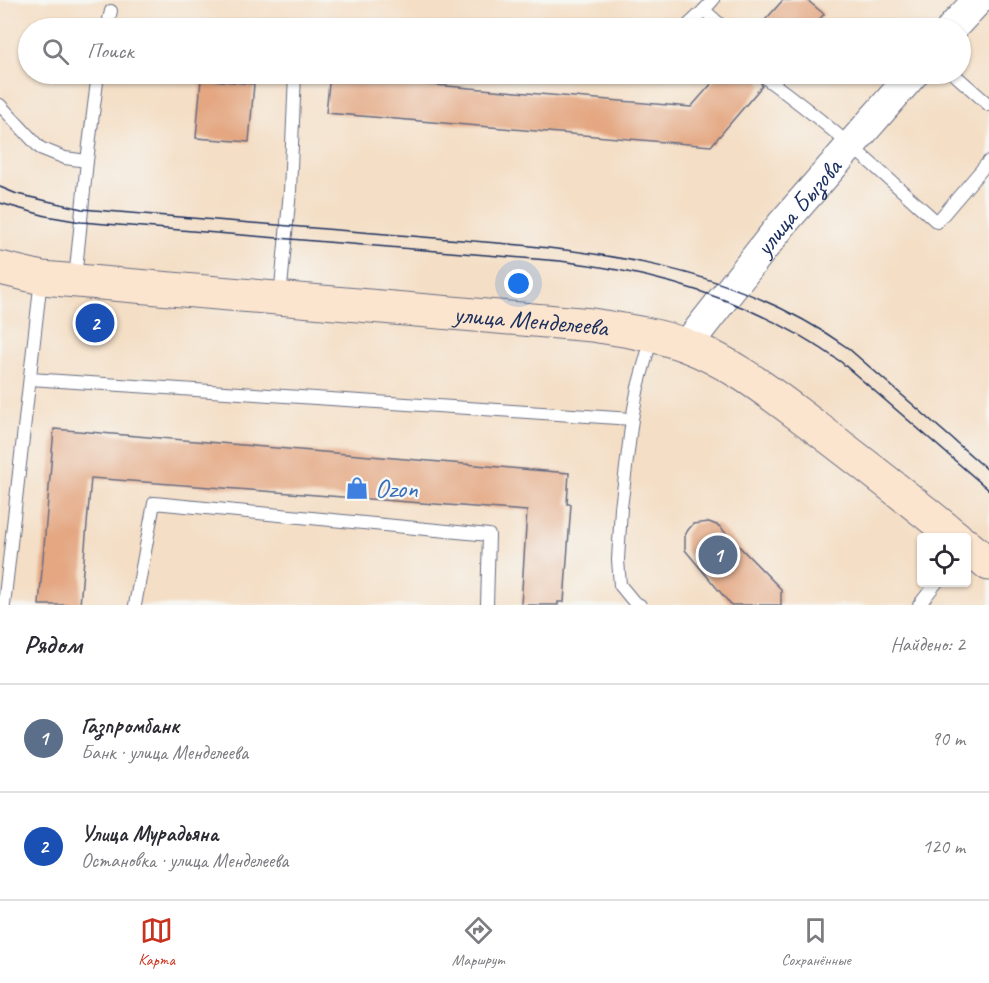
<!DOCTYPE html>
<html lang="ru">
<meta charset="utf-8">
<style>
:root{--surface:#fff;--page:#f2f2f3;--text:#2b2b33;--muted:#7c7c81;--line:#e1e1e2;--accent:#c8321e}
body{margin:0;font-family:Caveat,sans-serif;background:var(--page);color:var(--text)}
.controls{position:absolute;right:18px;bottom:18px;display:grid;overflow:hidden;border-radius:6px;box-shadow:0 2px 4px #0004}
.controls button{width:54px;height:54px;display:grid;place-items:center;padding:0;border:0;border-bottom:2px solid var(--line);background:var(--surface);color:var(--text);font:30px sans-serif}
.you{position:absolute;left:519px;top:284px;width:21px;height:21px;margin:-15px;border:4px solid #fff;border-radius:50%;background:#1a73e8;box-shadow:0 0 0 9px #1a73e833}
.badge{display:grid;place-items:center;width:39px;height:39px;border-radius:50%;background:var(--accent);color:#fff;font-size:20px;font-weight:700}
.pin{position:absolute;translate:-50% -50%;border:3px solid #fff;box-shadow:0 2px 6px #0006}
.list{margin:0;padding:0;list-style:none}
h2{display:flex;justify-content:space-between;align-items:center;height:78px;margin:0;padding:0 24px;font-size:26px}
h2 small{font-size:20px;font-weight:400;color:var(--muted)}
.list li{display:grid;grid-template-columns:39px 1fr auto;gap:18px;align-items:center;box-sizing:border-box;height:108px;padding:0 24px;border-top:2px solid var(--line)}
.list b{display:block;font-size:22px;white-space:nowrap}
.list p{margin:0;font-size:20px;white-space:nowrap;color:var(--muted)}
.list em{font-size:20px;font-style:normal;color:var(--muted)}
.icon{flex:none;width:33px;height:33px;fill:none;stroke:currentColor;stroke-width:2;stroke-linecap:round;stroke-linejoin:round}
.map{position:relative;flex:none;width:989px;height:605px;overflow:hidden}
.search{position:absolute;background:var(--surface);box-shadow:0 2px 4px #0004;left:18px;right:18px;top:18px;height:66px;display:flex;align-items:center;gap:15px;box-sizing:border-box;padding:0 21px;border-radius:33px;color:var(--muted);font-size:22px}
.sheet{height:294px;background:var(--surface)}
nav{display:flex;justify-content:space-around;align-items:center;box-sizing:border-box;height:84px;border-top:2px solid var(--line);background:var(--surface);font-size:16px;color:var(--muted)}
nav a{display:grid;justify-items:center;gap:3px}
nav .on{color:var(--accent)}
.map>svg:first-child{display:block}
.building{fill:#e4a782}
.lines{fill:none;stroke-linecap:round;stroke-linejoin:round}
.service-casing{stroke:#676c82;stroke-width:14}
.tertiary-casing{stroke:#676c82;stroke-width:32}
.secondary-casing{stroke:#676c82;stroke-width:35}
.service{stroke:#fff;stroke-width:12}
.tertiary{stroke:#fff;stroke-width:30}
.secondary{stroke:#fce5cf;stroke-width:33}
.tram{stroke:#1b2f5e;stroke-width:1.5}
.labels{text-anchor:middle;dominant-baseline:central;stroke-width:5;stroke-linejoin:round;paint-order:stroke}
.street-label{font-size:26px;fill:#1b2f5e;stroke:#f6f6f2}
.shop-label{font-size:26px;fill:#366cbe;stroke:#f6f6f2;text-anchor:start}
</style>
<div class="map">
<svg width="989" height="605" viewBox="0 0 989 605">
<rect width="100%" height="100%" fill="#f6f6f2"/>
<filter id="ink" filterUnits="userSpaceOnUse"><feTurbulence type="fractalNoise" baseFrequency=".0167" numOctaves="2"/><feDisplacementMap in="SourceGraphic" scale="12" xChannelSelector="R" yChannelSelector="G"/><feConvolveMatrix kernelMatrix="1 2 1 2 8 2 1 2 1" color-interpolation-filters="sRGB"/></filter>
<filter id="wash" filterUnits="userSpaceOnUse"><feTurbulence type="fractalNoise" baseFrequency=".008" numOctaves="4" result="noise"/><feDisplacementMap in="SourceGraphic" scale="24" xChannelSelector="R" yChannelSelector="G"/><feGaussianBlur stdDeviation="1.35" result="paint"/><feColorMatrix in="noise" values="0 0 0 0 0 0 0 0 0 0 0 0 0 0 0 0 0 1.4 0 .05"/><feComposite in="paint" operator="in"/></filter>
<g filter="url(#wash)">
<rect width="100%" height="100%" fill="#f4dec5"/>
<g id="blocks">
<g class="building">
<path d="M783,0H807L824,14L812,28H758Z"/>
<path d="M330,74H366L365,79L691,107L720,74H763L760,80L762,86L711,146L326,113Z"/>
<path d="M201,79L254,84L249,142L196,138Z"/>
<path d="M54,429L569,473L567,504H571L564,602H558V605H521L527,511L91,478L80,605H39Z"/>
<path d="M709,522L719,526L781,589V605H731L685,550V535L688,530L693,524Z"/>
</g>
</g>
</g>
<g filter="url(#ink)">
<use href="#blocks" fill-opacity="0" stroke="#676c82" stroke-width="1.5"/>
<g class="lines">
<g class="service-casing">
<g id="service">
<path d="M704,10L713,0"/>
<path d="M107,28L111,11"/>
<path d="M297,28V24L365,28"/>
<path d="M685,28L704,10L724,28"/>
<path d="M954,74L989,105"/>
<path d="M768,80C828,123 882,173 937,222L989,161"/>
<path d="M0,105L40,148L65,158L87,161"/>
<path d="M75,279L87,161L98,74"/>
<path d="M280,298L290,191L295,74"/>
<path d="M30,379L632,419"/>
<path d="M4,605L41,279"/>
<path d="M135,605L154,503L489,535L487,605"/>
<path d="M640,605L634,602L620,585L618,560L621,508L632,419L638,387L652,336"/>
<path d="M919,605L937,582"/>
</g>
</g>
<g class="tertiary-casing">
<g id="tertiary">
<path d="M952,28L978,0"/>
<path id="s1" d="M687,345L783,223L913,74"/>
</g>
</g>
<g class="secondary-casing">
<g id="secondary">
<path id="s2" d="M0,268L42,278L592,325C623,330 655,334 685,345C731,362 770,393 809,422C859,460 908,498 957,538"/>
<path d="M966,545L989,564"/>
</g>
</g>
<use href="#service" class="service"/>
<use href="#tertiary" class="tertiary"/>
<use href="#secondary" class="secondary"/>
<g class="tram">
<path d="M0,187L17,194L82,209C187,218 293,226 398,235C557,248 713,252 848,348L989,471"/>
<path d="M0,203L46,216L81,222L560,261C661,273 757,302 841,362L989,490"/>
</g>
</g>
</g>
<defs>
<g id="shop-bare" transform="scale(1.8)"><path d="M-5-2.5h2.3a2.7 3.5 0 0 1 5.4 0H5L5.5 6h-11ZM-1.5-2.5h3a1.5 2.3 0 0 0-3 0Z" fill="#3f7fe0" stroke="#f6f6f2" stroke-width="2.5" paint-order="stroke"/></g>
</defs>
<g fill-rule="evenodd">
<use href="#shop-bare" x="357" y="488"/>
</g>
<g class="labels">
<g class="street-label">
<text stroke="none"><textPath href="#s1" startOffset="177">улица Бызова</textPath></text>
<text stroke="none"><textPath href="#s2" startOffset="534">улица Менделеева</textPath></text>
</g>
<g class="shop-label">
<text x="375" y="488">Ozon</text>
</g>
</g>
</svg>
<div class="controls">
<button><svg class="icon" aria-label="locate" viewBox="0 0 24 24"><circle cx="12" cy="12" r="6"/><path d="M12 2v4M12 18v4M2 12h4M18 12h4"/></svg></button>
</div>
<div class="you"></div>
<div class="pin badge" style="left:718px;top:555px;background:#5c6f8a">1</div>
<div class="pin badge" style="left:95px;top:323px;background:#1a4fb4">2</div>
<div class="search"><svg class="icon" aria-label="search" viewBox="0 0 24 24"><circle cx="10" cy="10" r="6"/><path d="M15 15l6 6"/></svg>Поиск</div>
</div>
<section class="sheet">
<h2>Рядом<small>Найдено: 2</small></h2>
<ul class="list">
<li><span class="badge" style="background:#5c6f8a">1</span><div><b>Газпромбанк</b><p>Банк · улица Менделеева</p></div><em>90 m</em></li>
<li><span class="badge" style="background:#1a4fb4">2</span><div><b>Улица Мурадьяна</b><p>Остановка · улица Менделеева</p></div><em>120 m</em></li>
</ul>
</section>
<nav>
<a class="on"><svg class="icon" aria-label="map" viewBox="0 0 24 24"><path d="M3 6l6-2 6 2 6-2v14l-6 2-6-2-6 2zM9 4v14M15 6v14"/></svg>Карта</a>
<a><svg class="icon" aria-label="directions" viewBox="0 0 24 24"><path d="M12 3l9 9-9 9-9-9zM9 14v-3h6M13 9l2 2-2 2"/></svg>Маршрут</a>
<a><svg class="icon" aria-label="saved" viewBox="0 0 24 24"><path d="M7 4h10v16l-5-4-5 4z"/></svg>Сохранённые</a>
</nav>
